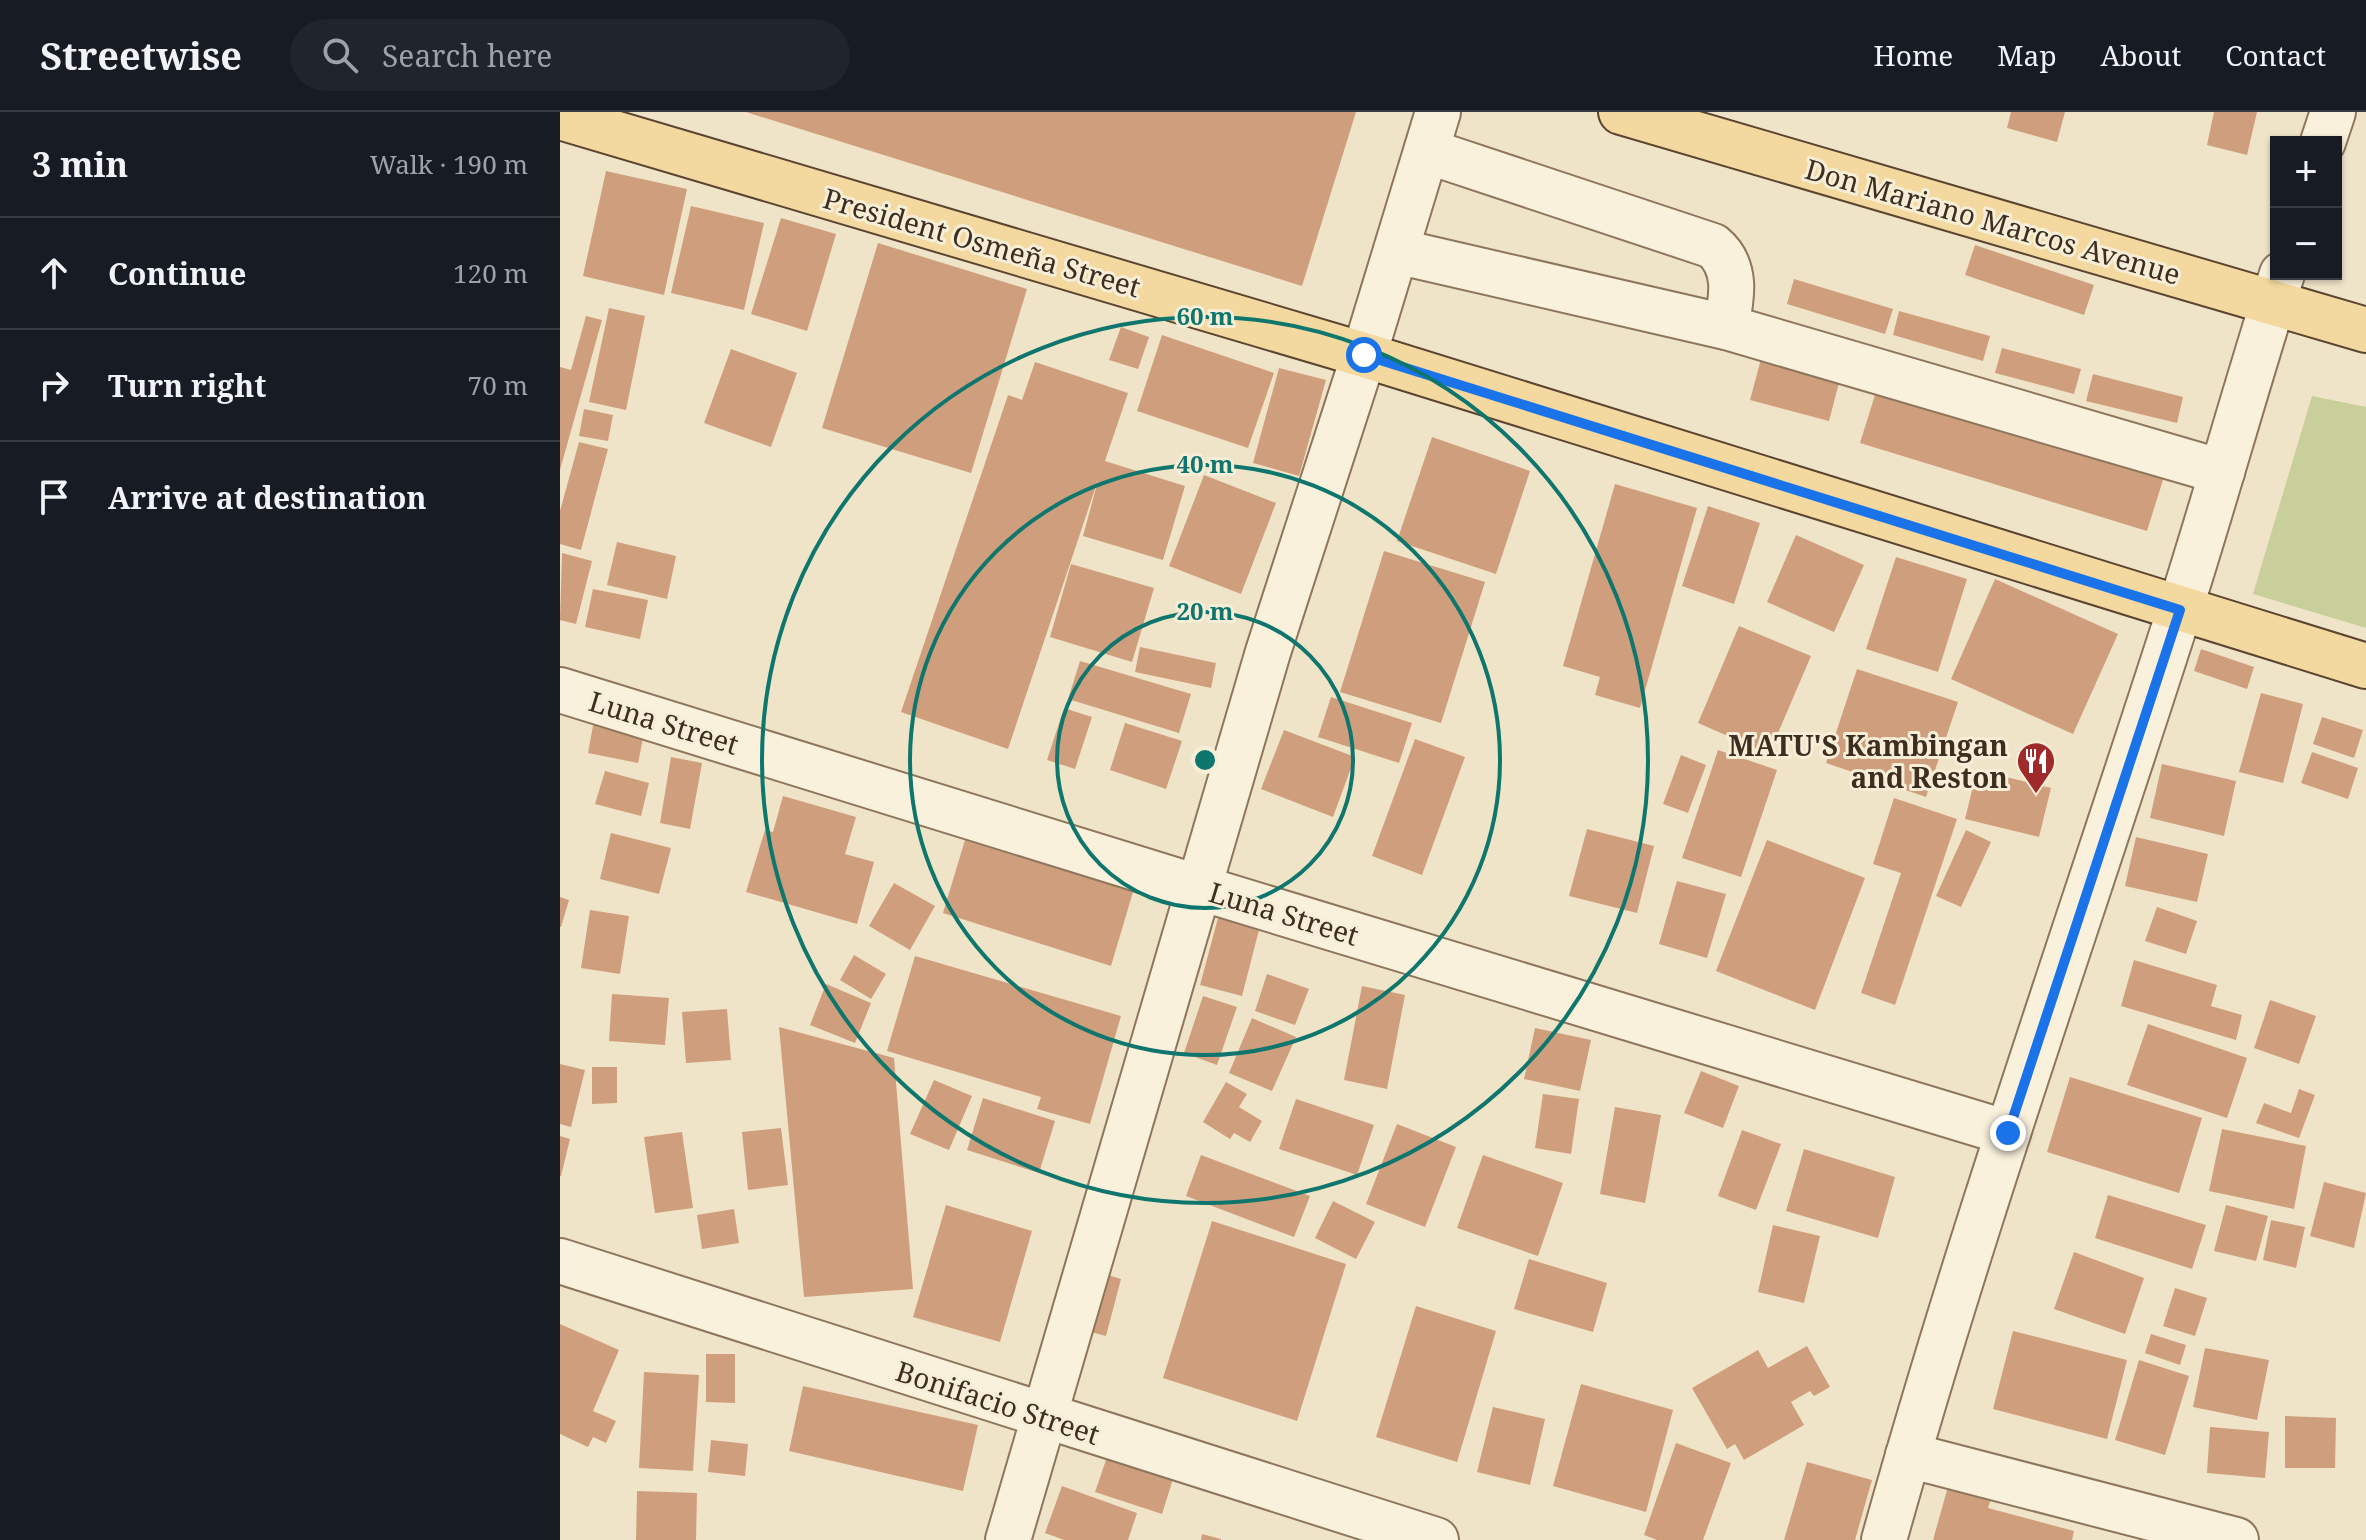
<!DOCTYPE html>
<meta charset="utf-8">
<style>
:root{--surface:#171b24;--page:#20242c;--text:#f1f3f6;--muted:#9ea1a6;--line:#363941}
body{margin:0;font-family:"Noto Serif",serif;background:var(--page);color:var(--text)}
.controls{position:absolute;right:24px;top:24px;display:grid;overflow:hidden;border-radius:0px;box-shadow:0 2px 6px #0004}
.controls button{width:72px;height:72px;display:grid;place-items:center;padding:0;border:0;border-bottom:2px solid var(--line);background:var(--surface);color:var(--text);font:40px sans-serif}
.stop{position:absolute;width:24px;height:24px;margin:-18px;border:6px solid #1a73e8;border-radius:50%;background:#fff}
.stop.end{background:#1a73e8;border-color:#fff;box-shadow:0 2px 8px #0008}
.list{margin:0;padding:0;list-style:none}
h2{display:flex;justify-content:space-between;align-items:center;height:104px;margin:0;padding:0 32px;font-size:34px}
h2 small{font-size:26px;font-weight:400;color:var(--muted)}
.list li{display:grid;grid-template-columns:52px 1fr auto;gap:24px;align-items:center;box-sizing:border-box;height:112px;padding:0 32px;border-top:2px solid var(--line)}
.list b{display:block;font-size:30px;white-space:nowrap}
.list em{font-size:26px;font-style:normal;color:var(--muted)}
.icon{flex:none;width:44px;height:44px;fill:none;stroke:currentColor;stroke-width:2;stroke-linecap:round;stroke-linejoin:round}
.map{position:relative;flex:none;width:1806px;height:1428px;overflow:hidden}
header{display:flex;align-items:center;gap:48px;box-sizing:border-box;height:112px;padding:0 40px;background:var(--surface);border-bottom:2px solid var(--line)}
header strong{font-size:38px}
nav{display:flex;gap:44px;margin-inline-start:auto;font-size:28px}
.search{width:560px;height:72px;background:var(--page);display:flex;align-items:center;gap:20px;box-sizing:border-box;padding:0 28px;border-radius:44px;color:var(--muted);font-size:30px}
main{display:flex}
aside{flex:1;background:var(--surface)}
.map>svg:first-child{display:block}
.green{fill:#c9cf9b}
.building{fill:#cf9f7d}
.lines{fill:none;stroke-linecap:round;stroke-linejoin:round}
.minor-casing{stroke:#8d765c;stroke-width:48}
.major-casing{stroke:#5b4430;stroke-width:48}
.minor{stroke:#faf1dc;stroke-width:44}
.major{stroke:#f3d9a0;stroke-width:44}
.route{stroke:#1a73e8;stroke-width:10}
.ring{fill:none;stroke:#0f766e;stroke-width:4}
.labels{text-anchor:middle;dominant-baseline:central;stroke-width:6;stroke-linejoin:round;paint-order:stroke}
.street-label{font-size:28px;fill:#3d2e20;stroke:#f7eed8}
.poi-label{font-size:28px;font-weight:bold;fill:#3d2e20;stroke:#f7eed8;text-anchor:end}
.centre{fill:#0f766e;stroke:#f7eed8;stroke-width:4}
.ring-label{font-size:24px;text-anchor:middle;font-weight:bold;fill:#0f766e;stroke:#f7eed8;stroke-width:6;stroke-linejoin:round;paint-order:stroke}
</style>
<header>
<strong>Streetwise</strong>
<div class="search"><svg class="icon" aria-label="search" viewBox="0 0 24 24"><circle cx="10" cy="10" r="6"/><path d="M15 15l6 6"/></svg>Search here</div>
<nav><a>Home</a><a>Map</a><a>About</a><a>Contact</a></nav>
</header>
<main>
<aside>
<h2>3 min<small>Walk · 190 m</small></h2>
<ul class="list">
<li><svg class="icon" aria-label="ahead" viewBox="0 0 24 24"><path d="M12 20V5M6 11l6-6 6 6"/></svg><div><b>Continue</b></div><em>120 m</em></li>
<li><svg class="icon" aria-label="right" viewBox="0 0 24 24"><path d="M7 20v-9h11M14 6l5 5-5 5"/></svg><div><b>Turn right</b></div><em>70 m</em></li>
<li><svg class="icon" aria-label="arrive" viewBox="0 0 24 24"><path d="M6 21V4h12l-3 4 3 4H6"/></svg><div><b>Arrive at destination</b></div></li>
</ul>
</aside>
<div class="map">
<svg width="1806" height="1428" viewBox="0 0 1806 1428">
<rect width="100%" height="100%" fill="#f0e4c8"/>
<path class="green" d="M1752,284L1806,295V516L1693,482Z"/>
<g class="building">
<path d="M186,0H796L742,174Z"/>
<path d="M1451,0H1505L1497,30L1447,16Z"/>
<path d="M1654,0H1697L1687,43L1647,33Z"/>
<path d="M46,59L127,77L104,183L23,164Z"/>
<path d="M131,94L204,111L184,198L111,181Z"/>
<path d="M221,106L276,122L247,219L191,202Z"/>
<path d="M318,131L467,177L411,361L262,316Z"/>
<path d="M1415,133L1534,173L1524,203L1405,163Z"/>
<path d="M1234,167L1333,197L1325,222L1227,192Z"/>
<path d="M49,196L85,204L66,298L29,290Z"/>
<path d="M1339,199L1430,224L1423,249L1333,223Z"/>
<path d="M26,204L42,208L0,358V255L11,258Z"/>
<path d="M561,215L589,225L578,257L549,248Z"/>
<path d="M602,223L714,261L688,336L577,299Z"/>
<path d="M1442,236L1521,257L1514,282L1435,261Z"/>
<path d="M171,237L237,261L211,335L144,311Z"/>
<path d="M1201,247L1280,267L1269,309L1190,288Z"/>
<path d="M475,250L568,281L545,349L625,374L603,448L523,424L539,365L448,637L341,600L448,283L462,288Z"/>
<path d="M719,256L766,268L739,364L693,351Z"/>
<path d="M1533,262L1623,285L1617,311L1526,289Z"/>
<path d="M1320,267L1607,355L1587,419L1300,331Z"/>
<path d="M24,297L53,303L48,329L19,324Z"/>
<path d="M872,325L970,359L936,462L837,429Z"/>
<path d="M19,330L48,337L21,438L0,432V399Z"/>
<path d="M644,363L716,391L681,482L609,454Z"/>
<path d="M1055,372L1137,396L1080,596L1035,583L1040,565L1003,554Z"/>
<path d="M1148,394L1200,411L1174,492L1122,474Z"/>
<path d="M1236,423L1304,453L1274,520L1207,490Z"/>
<path d="M57,430L116,444L107,487L47,473Z"/>
<path d="M824,439L925,470L881,611L780,580Z"/>
<path d="M2,441L32,449L16,512L0,508Z"/>
<path d="M1336,445L1407,467L1378,560L1306,537Z"/>
<path d="M511,452L594,476L572,550L490,525Z"/>
<path d="M1435,467L1558,522L1513,622L1391,567Z"/>
<path d="M33,477L88,488L80,527L25,515Z"/>
<path d="M1179,514L1251,544L1209,642L1138,611Z"/>
<path d="M580,535L656,551L651,576L575,560Z"/>
<path d="M1641,537L1694,555L1687,577L1634,559Z"/>
<path d="M520,549L631,582L619,621L508,587Z"/>
<path d="M1297,557L1398,590L1366,685L1266,651Z"/>
<path d="M1701,581L1743,592L1723,671L1679,660Z"/>
<path d="M771,585L852,611L839,651L758,625Z"/>
<path d="M504,596L532,605L515,657L487,648Z"/>
<path d="M1762,605L1803,618L1794,646L1753,632Z"/>
<path d="M34,608L85,617L78,651L28,641Z"/>
<path d="M565,611L622,629L606,677L550,658Z"/>
<path d="M724,618L795,645L773,705L701,677Z"/>
<path d="M855,627L905,645L862,763L812,744Z"/>
<path d="M1158,638L1217,658L1181,765L1122,746Z"/>
<path d="M1752,640L1798,656L1788,687L1741,671Z"/>
<path d="M1121,643L1146,653L1128,701L1103,692Z"/>
<path d="M111,645L142,651L130,717L100,711Z"/>
<path d="M1602,652L1676,669L1664,724L1590,706Z"/>
<path d="M1417,658L1491,676L1479,725L1405,707Z"/>
<path d="M45,659L89,671L81,704L35,692Z"/>
<path d="M223,684L296,705L285,742L314,750L297,812L186,780L205,718L213,720Z"/>
<path d="M1334,686L1397,707L1335,893L1301,881L1341,761L1313,752Z"/>
<path d="M1027,717L1094,734L1077,801L1009,784Z"/>
<path d="M1406,718L1431,730L1401,795L1376,784Z"/>
<path d="M51,721L111,736L99,782L40,767Z"/>
<path d="M1576,725L1648,742L1637,790L1565,774Z"/>
<path d="M405,728L573,780L551,854L383,801Z"/>
<path d="M1207,728L1305,766L1255,898L1156,859Z"/>
<path d="M1117,769L1166,782L1147,846L1099,832Z"/>
<path d="M334,771L375,794L350,838L309,814Z"/>
<path d="M0,785L9,788L1,815H0Z"/>
<path d="M1597,795L1637,809L1626,842L1585,829Z"/>
<path d="M30,798L69,804L60,862L21,856Z"/>
<path d="M658,806L699,818L682,884L640,873Z"/>
<path d="M294,843L326,862L311,887L280,868Z"/>
<path d="M355,844L561,904L530,1012L477,997L481,985L327,939Z"/>
<path d="M1574,848L1657,873L1651,894L1682,903L1676,928L1561,894Z"/>
<path d="M707,862L749,877L735,913L695,899Z"/>
<path d="M266,872L311,891L295,931L250,913Z"/>
<path d="M802,874L845,883L827,977L784,968Z"/>
<path d="M52,882L109,886L105,933L49,929Z"/>
<path d="M643,884L677,895L657,953L624,941Z"/>
<path d="M1710,888L1756,904L1739,952L1694,936Z"/>
<path d="M167,897L171,948L126,951L122,900Z"/>
<path d="M692,906L736,925L712,979L669,961Z"/>
<path d="M1588,912L1687,946L1667,1006L1567,973Z"/>
<path d="M219,915L334,946L353,1177L244,1185Z"/>
<path d="M975,916L1031,928L1020,979L964,967Z"/>
<path d="M0,952L25,958L11,1015L0,1012Z"/>
<path d="M32,955H57V991L32,992Z"/>
<path d="M1141,959L1179,974L1163,1016L1124,1001Z"/>
<path d="M1510,965L1642,1006L1619,1081L1487,1040Z"/>
<path d="M374,968L412,984L389,1038L350,1022Z"/>
<path d="M666,970L687,982L679,995L702,1009L690,1030L674,1021L670,1027L643,1010Z"/>
<path d="M1739,977L1755,983L1739,1026L1696,1011L1704,991L1731,1001Z"/>
<path d="M983,982L1019,987L1011,1042L975,1036Z"/>
<path d="M423,986L495,1009L479,1061L407,1038Z"/>
<path d="M736,987L814,1013L797,1063L719,1037Z"/>
<path d="M1055,995L1101,1003L1085,1091L1040,1082Z"/>
<path d="M837,1012L896,1035L865,1115L806,1092Z"/>
<path d="M221,1016L228,1073L188,1078L182,1020Z"/>
<path d="M1662,1017L1746,1034L1734,1097L1649,1079Z"/>
<path d="M1182,1018L1221,1032L1196,1098L1158,1084Z"/>
<path d="M122,1020L133,1096L95,1101L84,1025Z"/>
<path d="M0,1024L10,1027L1,1064H0Z"/>
<path d="M1244,1037L1335,1065L1318,1126L1226,1099Z"/>
<path d="M641,1043L750,1084L734,1125L626,1084Z"/>
<path d="M923,1043L1003,1071L978,1144L897,1116Z"/>
<path d="M1764,1070L1806,1081L1794,1136L1750,1124Z"/>
<path d="M1548,1083L1646,1113L1632,1157L1535,1126Z"/>
<path d="M773,1089L815,1110L796,1147L755,1126Z"/>
<path d="M386,1093L472,1119L440,1230L353,1205Z"/>
<path d="M1666,1093L1708,1104L1696,1149L1654,1139Z"/>
<path d="M174,1097L179,1131L142,1137L137,1103Z"/>
<path d="M1711,1108L1745,1115L1736,1156L1703,1148Z"/>
<path d="M652,1109L786,1152L737,1309L603,1266Z"/>
<path d="M1213,1113L1260,1124L1244,1191L1198,1180Z"/>
<path d="M1514,1140L1584,1166L1565,1222L1494,1197Z"/>
<path d="M969,1147L1047,1171L1033,1220L954,1197Z"/>
<path d="M538,1160L561,1167L546,1224L523,1218Z"/>
<path d="M1615,1176L1647,1186L1635,1224L1603,1214Z"/>
<path d="M856,1194L936,1219L897,1350L816,1325Z"/>
<path d="M0,1212L59,1238L33,1299L56,1309L46,1331L33,1325L28,1335L0,1322Z"/>
<path d="M1453,1219L1567,1248L1547,1327L1433,1297Z"/>
<path d="M1591,1222L1626,1233L1620,1253L1585,1241Z"/>
<path d="M1247,1234L1270,1275L1254,1284L1250,1279L1231,1290L1244,1313L1184,1348L1175,1332L1167,1337L1132,1276L1198,1238L1208,1256Z"/>
<path d="M1645,1236L1709,1248L1697,1308L1633,1295Z"/>
<path d="M146,1242H175V1291L146,1290Z"/>
<path d="M1579,1248L1629,1264L1605,1343L1555,1328Z"/>
<path d="M84,1260L139,1263L133,1359L79,1356Z"/>
<path d="M1021,1272L1113,1298L1086,1400L993,1374Z"/>
<path d="M243,1274L418,1313L403,1379L229,1339Z"/>
<path d="M933,1295L985,1307L970,1373L917,1360Z"/>
<path d="M1725,1304L1776,1306L1775,1356H1725Z"/>
<path d="M1650,1315L1709,1320L1705,1366L1647,1361Z"/>
<path d="M151,1328L188,1332L185,1364L148,1360Z"/>
<path d="M1116,1331L1171,1351L1143,1428H1097L1084,1423Z"/>
<path d="M547,1345L613,1367L602,1402L535,1380Z"/>
<path d="M1247,1350L1312,1368L1295,1428H1224Z"/>
<path d="M1389,1371L1432,1383L1428,1396L1514,1419L1512,1428H1373Z"/>
<path d="M502,1374L577,1401L568,1428H504L485,1421Z"/>
<path d="M77,1379L137,1381L136,1428H76Z"/>
<path d="M642,1422L661,1427V1428H641Z"/>
</g>
<g class="lines">
<g class="minor-casing">
<g id="minor">
<path d="M1763,30L1773,0"/>
<path d="M867,39L1153,134C1178,155 1172,186 1166,215"/>
<path d="M836,139L1166,215L1662,360"/>
<path d="M0,578L637,775L1448,1021"/>
<path d="M0,1149L876,1428"/>
<path d="M1348,1343L1676,1428"/>
<path d="M448,1428L708,540L804,243L878,0"/>
<path d="M1324,1428C1411,1115 1520,809 1619,500C1655,388 1686,274 1722,162"/>
</g>
</g>
<g class="major-casing">
<g id="major">
<path d="M1061,0L1806,218"/>
<path d="M0,5L804,243L1806,554"/>
</g>
</g>
<use href="#minor" class="minor"/>
<use href="#major" class="major"/>
</g>
<g class="lines">
<path class="route" d="M804,243L1620,498L1448,1021"/>
</g>
<g class="ring">
<circle cx="645" cy="648" r="148"/>
<circle cx="645" cy="648" r="295"/>
<circle cx="645" cy="648" r="443"/>
</g>
<defs>
<g id="restaurant-pin" transform="scale(2)"><path d="M0 17L-7.5 6A9.5 9.5 0 1 1 7.5 6Z" fill="#9e2a2b" stroke="#f7eed8"/><path d="M-5-6h1v4h1v-4h1v4h1v-4h1v5L-1.5 .5V6h-2V.5L-5-1ZM5-6V6H3V1.5H1.5Q1.5-4 5-6Z" fill="#fff"/></g>
</defs>
<g fill-rule="evenodd">
<use href="#restaurant-pin" x="1476" y="649"/>
</g>
<g class="labels">
<g class="street-label">
<text transform="translate(1433 109) rotate(16)">Don Mariano Marcos Avenue</text>
<text transform="translate(422 130) rotate(16)">President Osmeña Street</text>
<text transform="translate(104 610) rotate(17)">Luna Street</text>
<text transform="translate(724 801) rotate(17)">Luna Street</text>
<text transform="translate(438 1290) rotate(18)">Bonifacio Street</text>
</g>
<g class="poi-label">
<text x="1448" y="633">MATU'S Kambingan<tspan x="1448" dy="32">and Reston</tspan></text>
</g>
</g>
<circle cx="645" cy="648" r="12" class="centre"/>
<g class="ring-label">
<text x="645" y="213">60 m</text>
<text x="645" y="361">40 m</text>
<text x="645" y="508">20 m</text>
</g>
</svg>
<div class="controls">
<button>+</button>
<button>−</button>
</div>
<div class="stop" style="left:804px;top:243px"></div>
<div class="stop end" style="left:1448px;top:1021px"></div>
</div>
</main>
